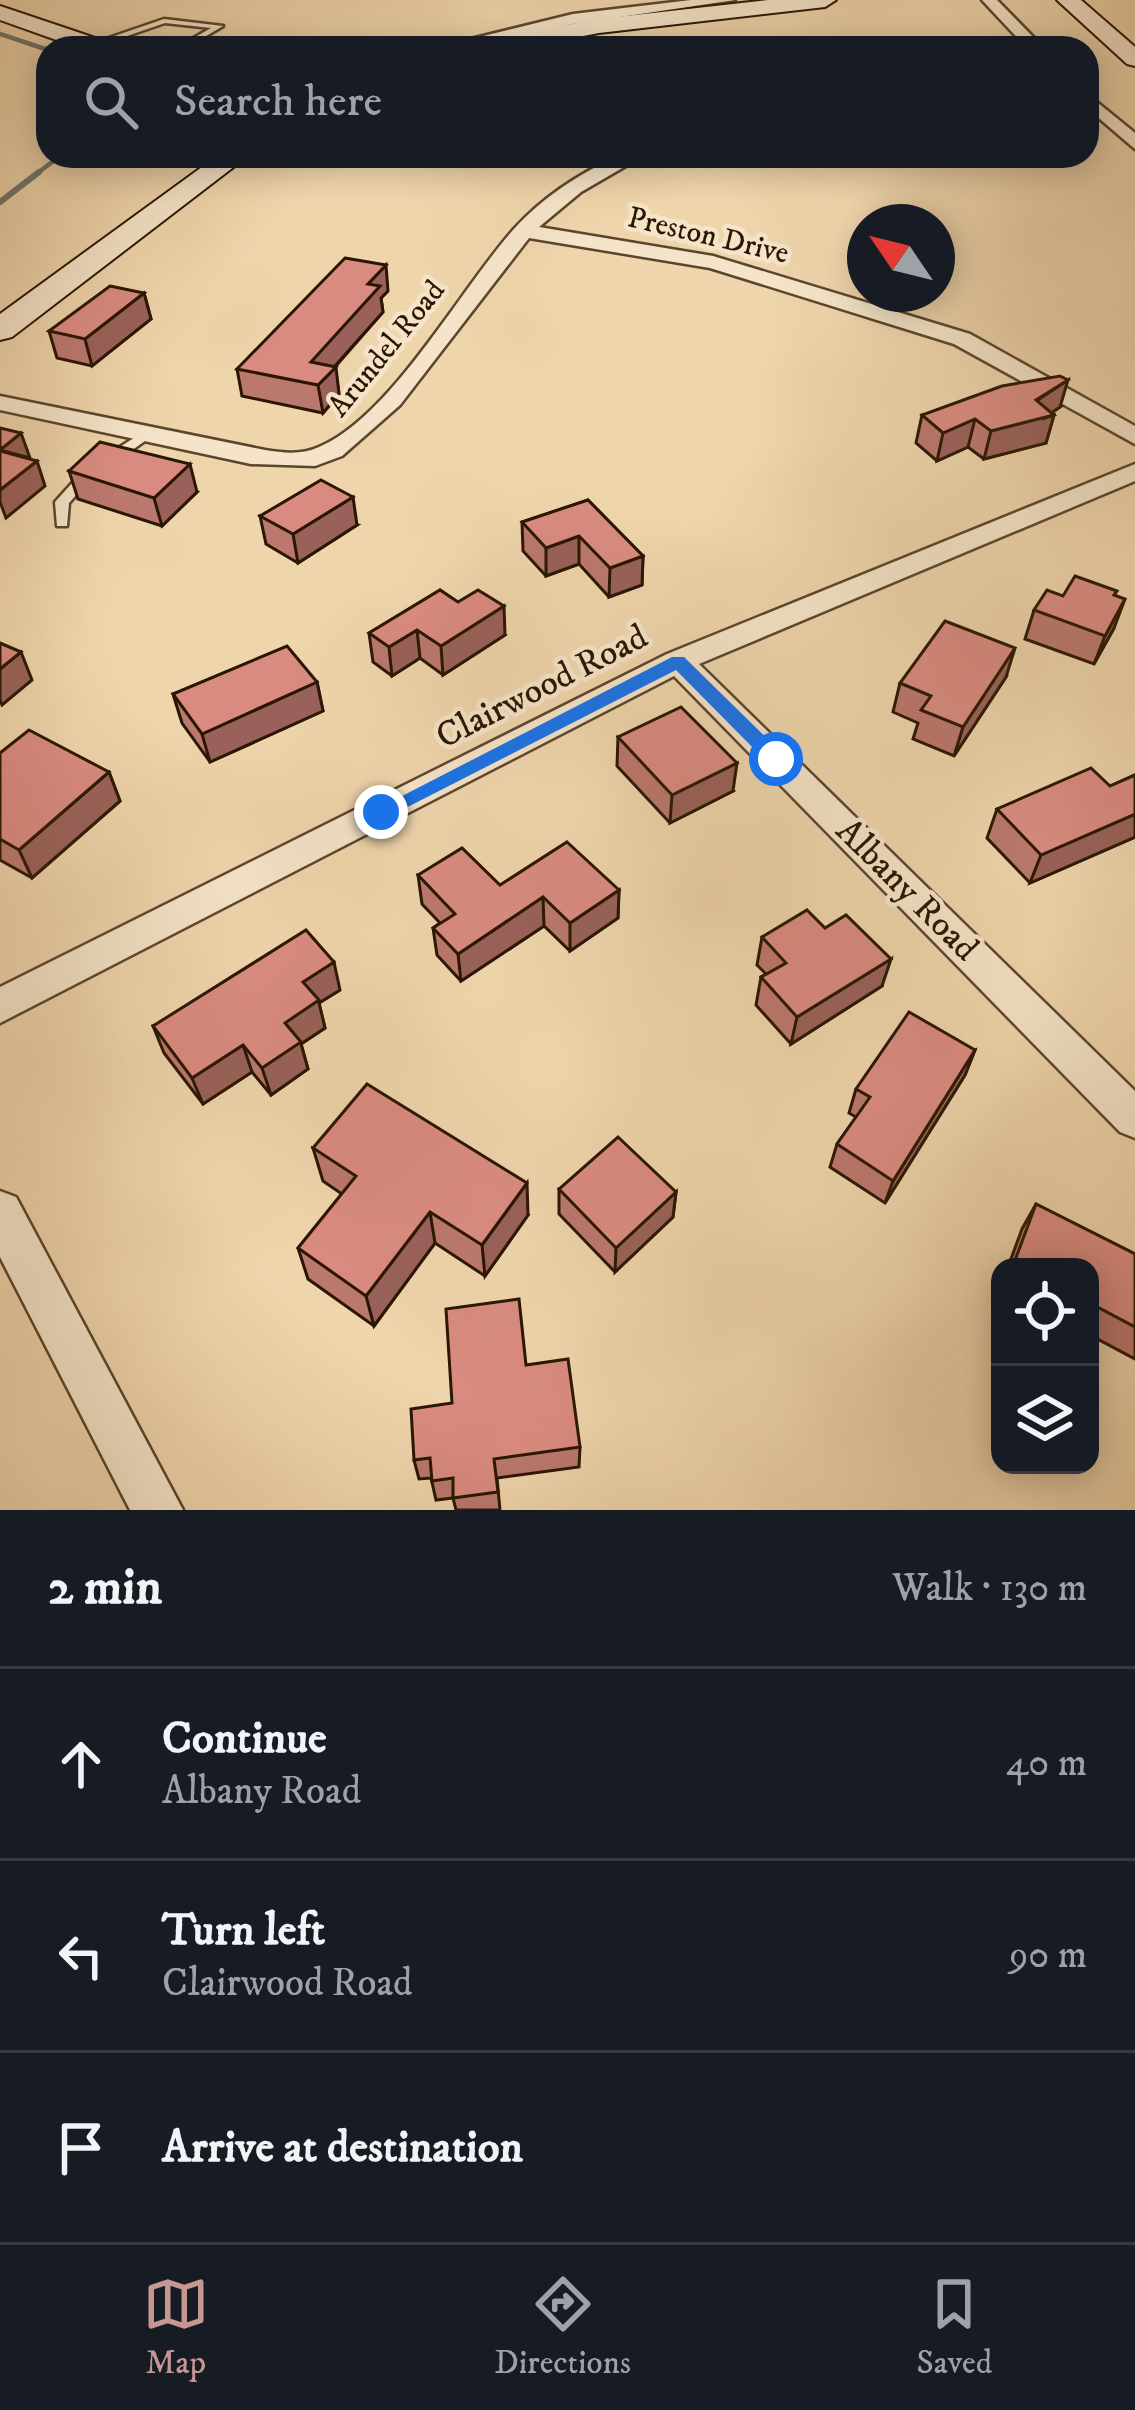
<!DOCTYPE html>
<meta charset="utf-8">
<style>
:root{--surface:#171b24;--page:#242831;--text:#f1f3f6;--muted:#9ea1a6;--line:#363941;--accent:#c59692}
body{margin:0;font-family:"IM FELL DW Pica",serif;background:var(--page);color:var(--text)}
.controls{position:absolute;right:36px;bottom:36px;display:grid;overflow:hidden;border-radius:24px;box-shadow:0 6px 30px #0003}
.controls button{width:108px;height:108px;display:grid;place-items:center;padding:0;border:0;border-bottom:3px solid var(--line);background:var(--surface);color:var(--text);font:60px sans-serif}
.compass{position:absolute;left:847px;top:204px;width:108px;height:108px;border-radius:50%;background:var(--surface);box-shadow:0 6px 30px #0003;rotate:305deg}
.stop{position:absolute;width:36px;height:36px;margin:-27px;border:9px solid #1a73e8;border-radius:50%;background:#fff}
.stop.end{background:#1a73e8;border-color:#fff;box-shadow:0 3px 12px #0008}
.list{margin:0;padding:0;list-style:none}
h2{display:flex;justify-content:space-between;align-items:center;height:156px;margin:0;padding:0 48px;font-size:51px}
h2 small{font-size:39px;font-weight:400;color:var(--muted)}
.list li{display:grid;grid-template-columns:78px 1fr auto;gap:36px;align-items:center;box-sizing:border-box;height:192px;padding:0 48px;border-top:3px solid var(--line)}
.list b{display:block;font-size:45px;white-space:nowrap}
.list p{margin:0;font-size:39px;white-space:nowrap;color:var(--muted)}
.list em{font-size:39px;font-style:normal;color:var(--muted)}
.icon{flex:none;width:66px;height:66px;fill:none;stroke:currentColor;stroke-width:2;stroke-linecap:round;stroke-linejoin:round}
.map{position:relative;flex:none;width:1135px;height:1510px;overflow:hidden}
.search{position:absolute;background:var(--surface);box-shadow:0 6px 30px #0003;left:36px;right:36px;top:36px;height:132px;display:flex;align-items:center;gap:30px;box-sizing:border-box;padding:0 42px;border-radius:36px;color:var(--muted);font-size:45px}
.sheet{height:732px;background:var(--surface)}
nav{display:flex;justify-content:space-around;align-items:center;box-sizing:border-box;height:168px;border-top:3px solid var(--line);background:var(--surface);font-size:33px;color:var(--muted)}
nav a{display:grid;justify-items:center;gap:6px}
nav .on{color:var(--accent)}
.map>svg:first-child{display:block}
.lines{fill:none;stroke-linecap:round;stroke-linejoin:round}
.stream-far1{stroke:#70766d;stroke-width:4.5}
.stream{stroke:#70766d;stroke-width:6}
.lane-casing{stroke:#5b462d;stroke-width:5}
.street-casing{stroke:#5b462d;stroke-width:5}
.secondary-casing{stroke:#2a1603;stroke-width:4}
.lane{fill:#f5e4c9;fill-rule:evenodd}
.street{fill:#f5e4c9;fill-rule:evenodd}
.secondary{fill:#f5e4c9;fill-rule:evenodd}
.wall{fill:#bb786f;stroke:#2a1603;stroke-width:3}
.shaded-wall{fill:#99615a;stroke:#2a1603;stroke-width:3}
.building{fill:#da8b81;stroke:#2a1603;stroke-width:3}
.route{fill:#1a73e8}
.labels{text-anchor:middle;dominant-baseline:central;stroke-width:9;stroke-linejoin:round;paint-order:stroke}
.far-street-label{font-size:30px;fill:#2a1603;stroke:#f5e4c9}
.street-label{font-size:36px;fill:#2a1603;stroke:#f5e4c9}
</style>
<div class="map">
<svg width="1135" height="1510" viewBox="0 0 1135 1510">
<rect width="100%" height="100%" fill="#efd5ac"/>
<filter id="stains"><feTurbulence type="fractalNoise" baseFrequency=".00167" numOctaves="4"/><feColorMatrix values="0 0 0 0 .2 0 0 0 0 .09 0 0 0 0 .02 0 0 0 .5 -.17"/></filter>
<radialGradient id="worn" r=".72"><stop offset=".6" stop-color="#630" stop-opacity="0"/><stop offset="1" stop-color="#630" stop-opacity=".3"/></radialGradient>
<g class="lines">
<g class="stream-far1">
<path d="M0,34L48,50"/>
<path d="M35,175L60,156"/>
</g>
<path class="stream" d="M0,202L39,172"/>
<g class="lane-casing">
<g id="lane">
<path d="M164,19L223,26L186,48H176L211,28L165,23L95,47L88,45Z"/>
<path d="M148,429L152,430V436L114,463H104V457Z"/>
<path d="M88,470L95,474L69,503L67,526H57L55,502L83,471Z"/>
</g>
</g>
<g class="street-casing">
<g id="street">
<path d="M691,0H735L573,24L464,48H434L573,14Z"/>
<path d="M982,0H997L1044,48H1027Z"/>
<path d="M1087,94L1135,133V149L1087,108Z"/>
<path d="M618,156H643L581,192L539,227L713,256L970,334L1135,426V444L954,344L710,268L529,238L400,405L342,456L315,466L251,464L0,410V396L265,450C284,453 301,455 319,447C391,417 461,288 514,229C542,198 580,173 618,156Z"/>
<path d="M1135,464V481L699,664L1135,1091V1138L1120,1132L674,676L0,1023V987L667,654Z"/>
<path d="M0,1191L16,1197L183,1510H130L0,1257Z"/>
</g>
</g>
<g class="secondary-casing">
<g id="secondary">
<path d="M768,0H836L825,7L599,33L519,48H470L482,41L599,19Z"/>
<path d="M1057,0H1081L1135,47V66L1127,64Z"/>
<path d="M0,6L110,43L114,48H79L0,20Z"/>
<path d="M217,156H248L12,337L0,340V314Z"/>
</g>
</g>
<use href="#lane" class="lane"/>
<use href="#street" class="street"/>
<use href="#secondary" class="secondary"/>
</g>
<g class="wall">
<path d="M388,291L381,298L383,312L335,367L339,394L323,413L242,396L237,369Z"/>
<path d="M144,293L151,319L92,366L57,358L49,331Z"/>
<path d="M1060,407L1051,413L1054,415L1046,443L984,459L968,447L937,461L916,443L922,415Z"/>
<path d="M69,471L197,492L162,526L78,499Z"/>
<path d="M588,500L643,556L642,585L609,597L579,564L546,576L523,551L522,522Z"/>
<path d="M260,516L357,525L298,563L266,544Z"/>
<path d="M440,590L505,635L443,675L420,658L392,676L373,662L369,633Z"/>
<path d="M1115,595L1114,628L1094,664L1025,639L1034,610L1063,596Z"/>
<path d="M1006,677L954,756L913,739L918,723L893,712L900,683Z"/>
<path d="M317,682L323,711L210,762L182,723L173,694Z"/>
<path d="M618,737L733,791L670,823L617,766Z"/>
<path d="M0,753L109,772L120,801L32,878L0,860Z"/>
<path d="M1135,775V837L1030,883L987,838L997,809L1110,786Z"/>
<path d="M418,875L500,885L619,890L618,918L570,951L544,926L461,981L437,955L433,928L440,923L422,904Z"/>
<path d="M825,928L882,986L791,1044L756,1005L761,977L766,974L757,965L762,937Z"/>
<path d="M340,990L319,1003L325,1028L301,1044L308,1069L271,1095L252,1072L203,1104L164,1053L153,1026Z"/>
<path d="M975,1050L965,1075L885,1203L830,1167L837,1144L856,1117L849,1113L856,1089Z"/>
<path d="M313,1148L528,1215L485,1276L435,1243L374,1326L308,1279L298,1248L342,1194L323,1181Z"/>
<path d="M559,1189L676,1192L673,1217L615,1272L559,1214Z"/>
<path d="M1036,1204L1135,1254V1359L1090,1335V1267H1008L1022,1229Z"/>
<path d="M526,1365L580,1447L579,1467L497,1478L500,1510H456L453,1498L436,1500L431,1478L419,1479L414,1460L452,1403Z"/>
</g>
<g class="shaded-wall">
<path d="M386,265L388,291L381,298L383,312L318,385L311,362L368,284Z"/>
<path d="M144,293L151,319L92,366L85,339Z"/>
<path d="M336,367L339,394L323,413L318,385Z"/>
<path d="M1068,380L1060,407L1042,419L1054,415L1046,443L984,459L991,431Z"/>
<path d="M975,419L968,447L937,461L943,433Z"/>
<path d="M21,433L30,458L0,450Z"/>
<path d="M37,461L45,486L6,518L0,502V490Z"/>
<path d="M190,464L197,492L162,526L154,498Z"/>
<path d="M353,497L357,525L298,563L293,534Z"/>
<path d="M579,536V564L546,576V548Z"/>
<path d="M643,556L642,585L609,597L610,568Z"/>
<path d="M1125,599L1114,628L1094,664L1105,636Z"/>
<path d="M504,606L505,635L443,675L441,646Z"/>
<path d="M417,630L420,658L392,676L389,647Z"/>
<path d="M1015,648L1006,677L954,756L963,727Z"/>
<path d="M21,652L32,680L2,705L0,700V669Z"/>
<path d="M317,682L323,711L210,762L202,734Z"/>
<path d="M737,763L733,791L670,823L672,795Z"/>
<path d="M109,772L120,801L32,878L19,850Z"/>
<path d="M1135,814V837L1030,883L1041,855Z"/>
<path d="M619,890L618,918L570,951V923Z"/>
<path d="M543,897L544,926L461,981L458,954Z"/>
<path d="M891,959L882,986L791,1044L797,1017Z"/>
<path d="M334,962L340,990L319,1003L325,1028L301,1044L308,1069L271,1095L262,1068L303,982Z"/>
<path d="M243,1045L252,1072L203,1104L192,1078Z"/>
<path d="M975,1050L965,1075L885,1203L893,1181Z"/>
<path d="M527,1183L528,1215L485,1276L482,1245Z"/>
<path d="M676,1192L673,1217L615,1272L616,1248Z"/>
<path d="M430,1212L435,1243L374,1326L366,1296Z"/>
</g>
<g class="building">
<path d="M345,258L386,265L368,284L380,286L311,362L336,367L318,385L237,369Z"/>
<path d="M110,286L144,293L85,339L49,331Z"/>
<path d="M1060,376L1068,380L1036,400L1054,415L991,431L975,419L943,433L922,415L1002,386Z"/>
<path d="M0,428L21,433L0,450Z"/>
<path d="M100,442L190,464L154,498L69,471Z"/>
<path d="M0,451L37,461L0,490Z"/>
<path d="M321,480L353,497L293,534L260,516Z"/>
<path d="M588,500L643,556L610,568L579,536L546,548L522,522Z"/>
<path d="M1075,576L1117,591L1114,595L1125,599L1105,636L1034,610L1047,590L1063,596Z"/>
<path d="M440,590L458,602L478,590L504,606L441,646L417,630L389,647L369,633Z"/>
<path d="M945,621L1015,648L963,727L921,710L931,696L900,683Z"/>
<path d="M0,643L21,652L0,669Z"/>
<path d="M287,646L317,682L202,734L173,694Z"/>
<path d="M681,707L737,763L672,795L618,737Z"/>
<path d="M29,730L109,772L19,850L0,839V753Z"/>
<path d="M1091,768L1110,786L1135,775V814L1041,855L997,809Z"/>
<path d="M567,842L619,890L570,923L543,897L458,954L433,928L455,914L418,875L462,848L500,885Z"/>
<path d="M807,910L825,928L846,915L891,959L797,1017L761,977L786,963L762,937Z"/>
<path d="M306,930L334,962L303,982L319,1000L285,1023L301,1042L262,1068L243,1045L192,1078L153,1026Z"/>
<path d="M909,1012L975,1050L893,1181L837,1144L870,1097L856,1089Z"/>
<path d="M367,1084L527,1183L482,1245L430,1212L366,1296L298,1248L356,1176L313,1148Z"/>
<path d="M618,1137L676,1192L616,1248L559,1189Z"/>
<path d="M1036,1204L1135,1254V1327L1090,1303V1267H1020L1014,1263Z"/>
<path d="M519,1299L526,1365L568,1359L580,1447L494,1459L498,1492L453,1498V1478L432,1481L430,1458L414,1460L411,1409L452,1403L446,1309Z"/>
</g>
<path class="route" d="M672,657H684L783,754V764H769L676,670L388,817H374L371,812Z"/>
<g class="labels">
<g class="far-street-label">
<text transform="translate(708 236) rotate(13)">Preston Drive</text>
<text transform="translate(387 349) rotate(-51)">Arundel Road</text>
</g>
<g class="street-label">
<text transform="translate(542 687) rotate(-27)">Clairwood Road</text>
<text transform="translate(907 890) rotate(45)">Albany Road</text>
</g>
</g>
<rect width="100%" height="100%" filter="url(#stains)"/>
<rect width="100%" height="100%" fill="url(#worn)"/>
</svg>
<div class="controls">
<button><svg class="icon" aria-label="locate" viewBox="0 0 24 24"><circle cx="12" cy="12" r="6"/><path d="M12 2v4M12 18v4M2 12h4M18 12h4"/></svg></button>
<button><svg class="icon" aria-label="layers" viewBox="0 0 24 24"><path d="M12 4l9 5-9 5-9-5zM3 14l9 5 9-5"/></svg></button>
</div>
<svg class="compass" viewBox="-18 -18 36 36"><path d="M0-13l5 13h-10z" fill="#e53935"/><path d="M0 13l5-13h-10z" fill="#9ea1a6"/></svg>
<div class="stop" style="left:776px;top:759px"></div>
<div class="stop end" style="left:381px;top:812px"></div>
<div class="search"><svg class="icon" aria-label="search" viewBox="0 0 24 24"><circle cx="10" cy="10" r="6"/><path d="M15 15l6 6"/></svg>Search here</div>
</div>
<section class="sheet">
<h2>2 min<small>Walk · 130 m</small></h2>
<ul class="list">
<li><svg class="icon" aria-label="ahead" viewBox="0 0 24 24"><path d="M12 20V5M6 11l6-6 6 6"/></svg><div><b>Continue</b><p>Albany Road</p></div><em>40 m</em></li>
<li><svg class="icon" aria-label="left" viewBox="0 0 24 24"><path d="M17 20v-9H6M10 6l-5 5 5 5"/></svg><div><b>Turn left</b><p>Clairwood Road</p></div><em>90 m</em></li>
<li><svg class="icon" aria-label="arrive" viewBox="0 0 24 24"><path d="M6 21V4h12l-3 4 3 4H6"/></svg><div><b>Arrive at destination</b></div></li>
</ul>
</section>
<nav>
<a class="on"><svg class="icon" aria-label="map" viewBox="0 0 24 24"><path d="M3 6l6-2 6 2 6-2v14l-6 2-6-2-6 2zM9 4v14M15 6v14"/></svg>Map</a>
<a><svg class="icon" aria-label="directions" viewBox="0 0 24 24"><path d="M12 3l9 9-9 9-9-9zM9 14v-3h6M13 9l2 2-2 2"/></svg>Directions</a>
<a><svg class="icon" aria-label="saved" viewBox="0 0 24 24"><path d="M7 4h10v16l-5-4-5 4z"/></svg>Saved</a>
</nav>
